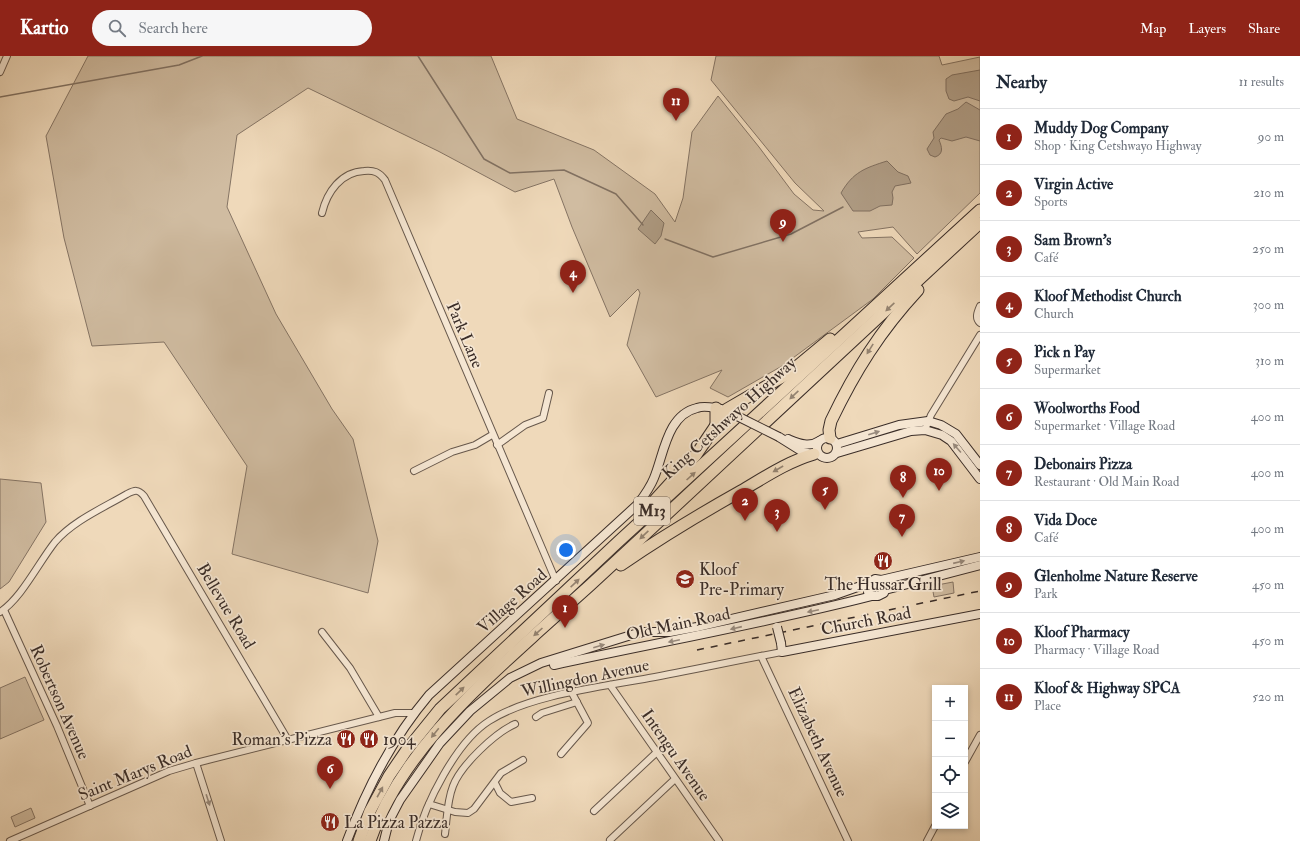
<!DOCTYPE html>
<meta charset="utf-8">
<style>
:root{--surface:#fff;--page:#f6f6f7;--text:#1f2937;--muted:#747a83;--line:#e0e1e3;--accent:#8f2418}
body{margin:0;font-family:"IM FELL Double Pica",serif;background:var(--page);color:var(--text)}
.controls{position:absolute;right:12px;bottom:12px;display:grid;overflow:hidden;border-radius:0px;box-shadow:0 2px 6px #0003}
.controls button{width:36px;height:36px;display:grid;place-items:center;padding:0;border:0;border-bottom:1px solid var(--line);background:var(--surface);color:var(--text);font:20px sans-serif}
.you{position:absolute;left:566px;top:494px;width:14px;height:14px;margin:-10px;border:3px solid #fff;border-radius:50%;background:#1a73e8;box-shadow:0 0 0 6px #1a73e833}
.badge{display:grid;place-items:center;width:26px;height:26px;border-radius:50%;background:var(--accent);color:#fff;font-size:13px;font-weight:700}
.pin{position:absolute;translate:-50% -33px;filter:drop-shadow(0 1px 2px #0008)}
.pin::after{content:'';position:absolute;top:21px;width:14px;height:12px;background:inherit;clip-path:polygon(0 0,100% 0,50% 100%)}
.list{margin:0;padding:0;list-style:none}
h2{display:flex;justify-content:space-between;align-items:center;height:52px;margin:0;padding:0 16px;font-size:17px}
h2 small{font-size:13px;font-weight:400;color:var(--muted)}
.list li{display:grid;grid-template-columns:26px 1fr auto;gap:12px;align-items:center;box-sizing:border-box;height:56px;padding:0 16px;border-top:1px solid var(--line)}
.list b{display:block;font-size:15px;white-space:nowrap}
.list p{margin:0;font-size:13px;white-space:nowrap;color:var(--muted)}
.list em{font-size:13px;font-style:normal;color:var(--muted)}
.icon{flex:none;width:22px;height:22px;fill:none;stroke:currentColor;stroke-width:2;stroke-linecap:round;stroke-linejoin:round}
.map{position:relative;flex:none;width:980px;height:785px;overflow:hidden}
header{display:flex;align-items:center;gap:24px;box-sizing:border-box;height:56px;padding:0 20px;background:var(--accent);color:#fff}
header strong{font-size:19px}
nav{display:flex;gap:22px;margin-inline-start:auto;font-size:14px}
.search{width:280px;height:36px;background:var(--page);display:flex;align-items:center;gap:10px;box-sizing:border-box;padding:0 14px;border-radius:22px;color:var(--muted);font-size:15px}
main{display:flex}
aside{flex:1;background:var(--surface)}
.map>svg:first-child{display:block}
.green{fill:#d0bca1;stroke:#857464}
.water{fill:#b19f88;stroke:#817162}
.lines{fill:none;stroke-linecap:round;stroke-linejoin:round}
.stream{stroke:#817162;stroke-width:1.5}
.street-casing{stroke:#67584c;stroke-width:8}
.secondary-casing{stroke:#3a2d28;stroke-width:10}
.highway-casing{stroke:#3a2d28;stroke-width:13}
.street{stroke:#f5e6d2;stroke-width:6}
.secondary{stroke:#f5e6d2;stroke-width:8}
.highway{stroke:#efd9ba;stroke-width:11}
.rail{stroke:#3a2d28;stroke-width:1.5;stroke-dasharray:7 7;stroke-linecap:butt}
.secondary-bridge-casing{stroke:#3a2d28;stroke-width:10;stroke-linecap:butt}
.secondary-bridge{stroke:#f5e6d2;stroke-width:8}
.oneway{fill:#948371}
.oneway2{fill:#988a7d}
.labels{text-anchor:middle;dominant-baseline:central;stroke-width:3.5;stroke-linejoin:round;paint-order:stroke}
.shield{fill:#f5e6d2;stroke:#72645b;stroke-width:1}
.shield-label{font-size:16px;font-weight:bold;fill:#3a2d28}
.street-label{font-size:17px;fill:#3a2d28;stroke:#f5e6d2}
.poi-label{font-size:17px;fill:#3a2d28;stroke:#f5e6d2;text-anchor:start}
</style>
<header>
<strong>Kartio</strong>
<div class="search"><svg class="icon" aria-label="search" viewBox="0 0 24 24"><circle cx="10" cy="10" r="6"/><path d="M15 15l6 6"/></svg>Search here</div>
<nav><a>Map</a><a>Layers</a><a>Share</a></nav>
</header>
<main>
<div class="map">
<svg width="980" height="785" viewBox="0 0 980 785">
<rect width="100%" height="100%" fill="#efd9ba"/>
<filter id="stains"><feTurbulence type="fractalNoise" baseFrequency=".005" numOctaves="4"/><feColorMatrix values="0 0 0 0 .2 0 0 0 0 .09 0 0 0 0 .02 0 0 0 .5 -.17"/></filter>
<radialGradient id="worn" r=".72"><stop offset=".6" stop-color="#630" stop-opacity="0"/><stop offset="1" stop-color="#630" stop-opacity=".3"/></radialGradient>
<g class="green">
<path d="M88,0H491L517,63L594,94L655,138L675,166L683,142L692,76L718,40L759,91L794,138L813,154L824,155L795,127L711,24L716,0H939L942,9L980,1V137L917,198L893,171L858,176L862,182L892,181L914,202L873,243L782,310L728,341L710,332L722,314L656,341L627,289L640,237L638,233L610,261L572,171L554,123L515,136L438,95L308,32L237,79L227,151L276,258L332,353L353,383L378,485L368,537L232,498L247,410L164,286L92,290L64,182L46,80Z"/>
<path d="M0,423L41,427L46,466L9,526L0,533Z"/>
<path d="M953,526L954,537L934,541L932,530Z"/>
<path d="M25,621L44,664L0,683V632Z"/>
<path d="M31,752L35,762L15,771L11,761Z"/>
</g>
<g class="water">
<path d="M980,14V45L968,41L954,45L949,43L946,35V23L952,19Z"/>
<path d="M966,46L980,54V85L966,81L952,85L941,82L939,84C942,91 944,98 935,101L930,99L927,93L934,82L933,76L946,58L958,53Z"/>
<path d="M887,105L898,116L908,120L911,127L895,130L892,136L893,142L892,149L880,150L870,155H853L841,137C853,116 865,112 887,105Z"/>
<path d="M651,154L664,167L661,180L655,188L638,173Z"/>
</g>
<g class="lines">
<g class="stream">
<path d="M418,0L484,103L510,117L564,114L616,138L643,169"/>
<path d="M0,41L179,9L202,0"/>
<path d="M665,183L713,201L791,178L843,151"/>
</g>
<g class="street-casing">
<g id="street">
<path d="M0,16L7,0"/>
<path d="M322,157C327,136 341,116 364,115C374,114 379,116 385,124L556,525"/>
<path d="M980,250C977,257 975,262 980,267"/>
<path d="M925,374L931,359L980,279"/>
<path d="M497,389L525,369L543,362L549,337"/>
<path d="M414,415L452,396L475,389L492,379"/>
<path d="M4,554L57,670L90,750"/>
<path d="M0,556C21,543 39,506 55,486C73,465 103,452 127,438C135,434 138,433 144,440L288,684"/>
<path d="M322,576L350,612L379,661"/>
<path d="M761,600L848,785"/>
<path d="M610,629L719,785"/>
<path d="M536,661L542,657L577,646"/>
<path d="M561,698L588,667L572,637"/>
<path d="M965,706L980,679"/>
<path d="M196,707L221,785"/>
<path d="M495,727L500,737L511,746L532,742"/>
<path d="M429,748L455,756L468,757L474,753L501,717L523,704"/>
<path d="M594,755L657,696"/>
<path d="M445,778C447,762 447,745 453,730C461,709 495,677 515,668"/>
<path d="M610,784L675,723"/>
<path d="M10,785L169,715L196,707L395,657H415"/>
<path d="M416,785C425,748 456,686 489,665C529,639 601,631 649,622C693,614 738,604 782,596"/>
<path d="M927,785L935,770"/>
</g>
</g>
<g class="secondary-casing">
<g id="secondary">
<path d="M779,381L803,396L812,398"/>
<circle cx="827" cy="392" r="10"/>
<path d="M788,383C798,387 809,392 819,385"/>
<path d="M837,388L899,369L928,365L941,369L956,378L980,409"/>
<path d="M837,397L911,375L925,374L942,379L951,385L980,423"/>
<path d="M881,524L980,501"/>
<path d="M885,534L980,509"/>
<path d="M781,587L782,596L980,558"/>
<path d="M554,609C660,586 767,567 872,540"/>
<path d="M347,785C367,731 392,683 429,639L638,448C644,440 650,432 654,422C664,398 667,359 697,352C705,349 713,352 721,353"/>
<path d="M384,785L389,765L400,744L440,687L470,655L510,622L541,607L641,576H670L697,571L835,539L869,527L875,523L881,524L885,528L884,537L878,540H872L868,536L869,527"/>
</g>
</g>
<g class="highway-casing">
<g id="highway">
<path d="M716,352V370"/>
<path d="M830,382L829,374L831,365C855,315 880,275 918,234"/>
<path d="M655,444L696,399L727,353L789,317L830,283"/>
<path d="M621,509C660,482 700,458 741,435C765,421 787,406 814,398"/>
<path d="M359,785L370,755L389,720L406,695L440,653L618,486L980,154"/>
<path d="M370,785C399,700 474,634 539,575C573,545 606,515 639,484C753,378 866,272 980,167"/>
</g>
</g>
<use href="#street" class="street"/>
<use href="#secondary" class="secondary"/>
<use href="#highway" class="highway"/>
<path class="rail" d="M697,594L980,535"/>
<g class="secondary-bridge-casing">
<g id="secondary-bridge">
<path d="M733,358L779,381"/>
<path d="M777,571L781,587"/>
</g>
</g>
<use href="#secondary-bridge" class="secondary-bridge"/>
</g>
<defs><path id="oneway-solid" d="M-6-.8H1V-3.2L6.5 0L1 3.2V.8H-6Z"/></defs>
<g class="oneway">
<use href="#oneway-solid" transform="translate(890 251) rotate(137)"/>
<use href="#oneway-solid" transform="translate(870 293) rotate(122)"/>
<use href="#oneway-solid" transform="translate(794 339) rotate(137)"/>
<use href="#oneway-solid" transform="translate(778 413) rotate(150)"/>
<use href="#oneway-solid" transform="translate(691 420) rotate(-42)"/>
<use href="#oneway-solid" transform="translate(644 479) rotate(137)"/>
<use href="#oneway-solid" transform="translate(575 527) rotate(-43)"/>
<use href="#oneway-solid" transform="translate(538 576) rotate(138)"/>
<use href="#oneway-solid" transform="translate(460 635) rotate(-44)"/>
<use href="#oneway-solid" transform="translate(435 677) rotate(129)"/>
<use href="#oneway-solid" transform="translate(380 736) rotate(-61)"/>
</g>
<g class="oneway2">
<use href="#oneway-solid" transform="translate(874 377) rotate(-17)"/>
<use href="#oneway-solid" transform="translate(957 392) rotate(-131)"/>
<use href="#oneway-solid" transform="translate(959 506) rotate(-13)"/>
<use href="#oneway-solid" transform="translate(813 555) rotate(168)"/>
<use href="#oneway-solid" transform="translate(736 572) rotate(167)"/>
<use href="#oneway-solid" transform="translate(674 585) rotate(168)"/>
<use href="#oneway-solid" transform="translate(599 590) rotate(-16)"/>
<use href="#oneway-solid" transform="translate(208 744) rotate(72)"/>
</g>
<defs>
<g id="restaurant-disc" transform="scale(1)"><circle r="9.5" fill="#8f2418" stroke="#f5e6d2"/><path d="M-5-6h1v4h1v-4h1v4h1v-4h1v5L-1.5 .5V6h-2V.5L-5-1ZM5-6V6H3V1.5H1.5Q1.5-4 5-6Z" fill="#fff"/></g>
<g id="school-disc" transform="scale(1)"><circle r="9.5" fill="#8f2418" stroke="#f5e6d2"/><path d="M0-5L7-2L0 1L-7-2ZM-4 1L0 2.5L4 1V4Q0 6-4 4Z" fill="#fff"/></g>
</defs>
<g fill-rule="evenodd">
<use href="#restaurant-disc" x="883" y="505"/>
<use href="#school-disc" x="685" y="523"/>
<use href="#restaurant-disc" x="346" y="683"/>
<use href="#restaurant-disc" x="369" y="683"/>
<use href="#restaurant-disc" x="330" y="766"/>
</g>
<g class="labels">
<rect class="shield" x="634" y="441" width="36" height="28" rx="3"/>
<g class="shield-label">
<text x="652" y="455">M13</text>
</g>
<g class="street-label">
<text transform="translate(465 279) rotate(67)">Park Lane</text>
<text transform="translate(729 362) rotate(-42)">King Cetshwayo Highway</text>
<text transform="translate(512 545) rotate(-42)">Village Road</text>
<text transform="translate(226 550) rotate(59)">Bellevue Road</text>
<text transform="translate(866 565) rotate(-11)">Church Road</text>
<text transform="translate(678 568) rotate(-12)">Old Main Road</text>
<text transform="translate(585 622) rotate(-12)">Willingdon Avenue</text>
<text transform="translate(60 646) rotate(66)">Robertson Avenue</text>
<text transform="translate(818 686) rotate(65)">Elizabeth Avenue</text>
<text transform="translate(676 699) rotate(55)">Intengu Avenue</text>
<text transform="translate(135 717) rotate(-22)">Saint Marys Road</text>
</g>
<g class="poi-label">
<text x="699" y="513">Kloof<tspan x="699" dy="20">Pre-Primary</tspan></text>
<text x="883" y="528" text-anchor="middle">The Hussar Grill</text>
<text x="332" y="683" text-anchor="end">Roman's Pizza</text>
<text x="383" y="683">1904</text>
<text x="344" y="766">La Pizza Pazza</text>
</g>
</g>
<rect width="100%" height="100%" filter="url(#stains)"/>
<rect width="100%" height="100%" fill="url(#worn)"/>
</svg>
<div class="controls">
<button>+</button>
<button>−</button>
<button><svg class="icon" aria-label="locate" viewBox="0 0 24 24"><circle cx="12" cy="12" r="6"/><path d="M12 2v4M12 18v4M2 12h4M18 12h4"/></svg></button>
<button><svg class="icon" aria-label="layers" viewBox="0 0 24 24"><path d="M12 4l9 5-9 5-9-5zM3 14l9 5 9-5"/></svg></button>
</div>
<div class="you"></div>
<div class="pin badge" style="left:565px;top:572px">1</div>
<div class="pin badge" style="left:745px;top:465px">2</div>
<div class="pin badge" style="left:777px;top:476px">3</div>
<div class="pin badge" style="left:573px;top:237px">4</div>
<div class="pin badge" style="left:825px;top:454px">5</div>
<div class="pin badge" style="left:330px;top:733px">6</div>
<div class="pin badge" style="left:902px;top:481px">7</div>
<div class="pin badge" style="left:903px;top:442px">8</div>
<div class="pin badge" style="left:783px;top:186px">9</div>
<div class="pin badge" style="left:939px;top:435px">10</div>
<div class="pin badge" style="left:676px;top:65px">11</div>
</div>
<aside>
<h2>Nearby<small>11 results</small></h2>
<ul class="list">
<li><span class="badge">1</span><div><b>Muddy Dog Company</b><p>Shop · King Cetshwayo Highway</p></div><em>90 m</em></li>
<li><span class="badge">2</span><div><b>Virgin Active</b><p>Sports</p></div><em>210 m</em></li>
<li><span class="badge">3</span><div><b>Sam Brown's</b><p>Café</p></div><em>250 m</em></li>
<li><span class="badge">4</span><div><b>Kloof Methodist Church</b><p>Church</p></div><em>300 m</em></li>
<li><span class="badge">5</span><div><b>Pick n Pay</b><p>Supermarket</p></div><em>310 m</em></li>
<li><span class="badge">6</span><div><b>Woolworths Food</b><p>Supermarket · Village Road</p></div><em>400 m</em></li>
<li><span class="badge">7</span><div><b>Debonairs Pizza</b><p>Restaurant · Old Main Road</p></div><em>400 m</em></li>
<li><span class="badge">8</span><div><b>Vida Doce</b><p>Café</p></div><em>400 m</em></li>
<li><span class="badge">9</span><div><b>Glenholme Nature Reserve</b><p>Park</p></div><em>450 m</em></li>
<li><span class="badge">10</span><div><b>Kloof Pharmacy</b><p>Pharmacy · Village Road</p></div><em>450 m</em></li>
<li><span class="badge">11</span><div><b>Kloof &amp; Highway SPCA</b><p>Place</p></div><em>520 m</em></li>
</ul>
</aside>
</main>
